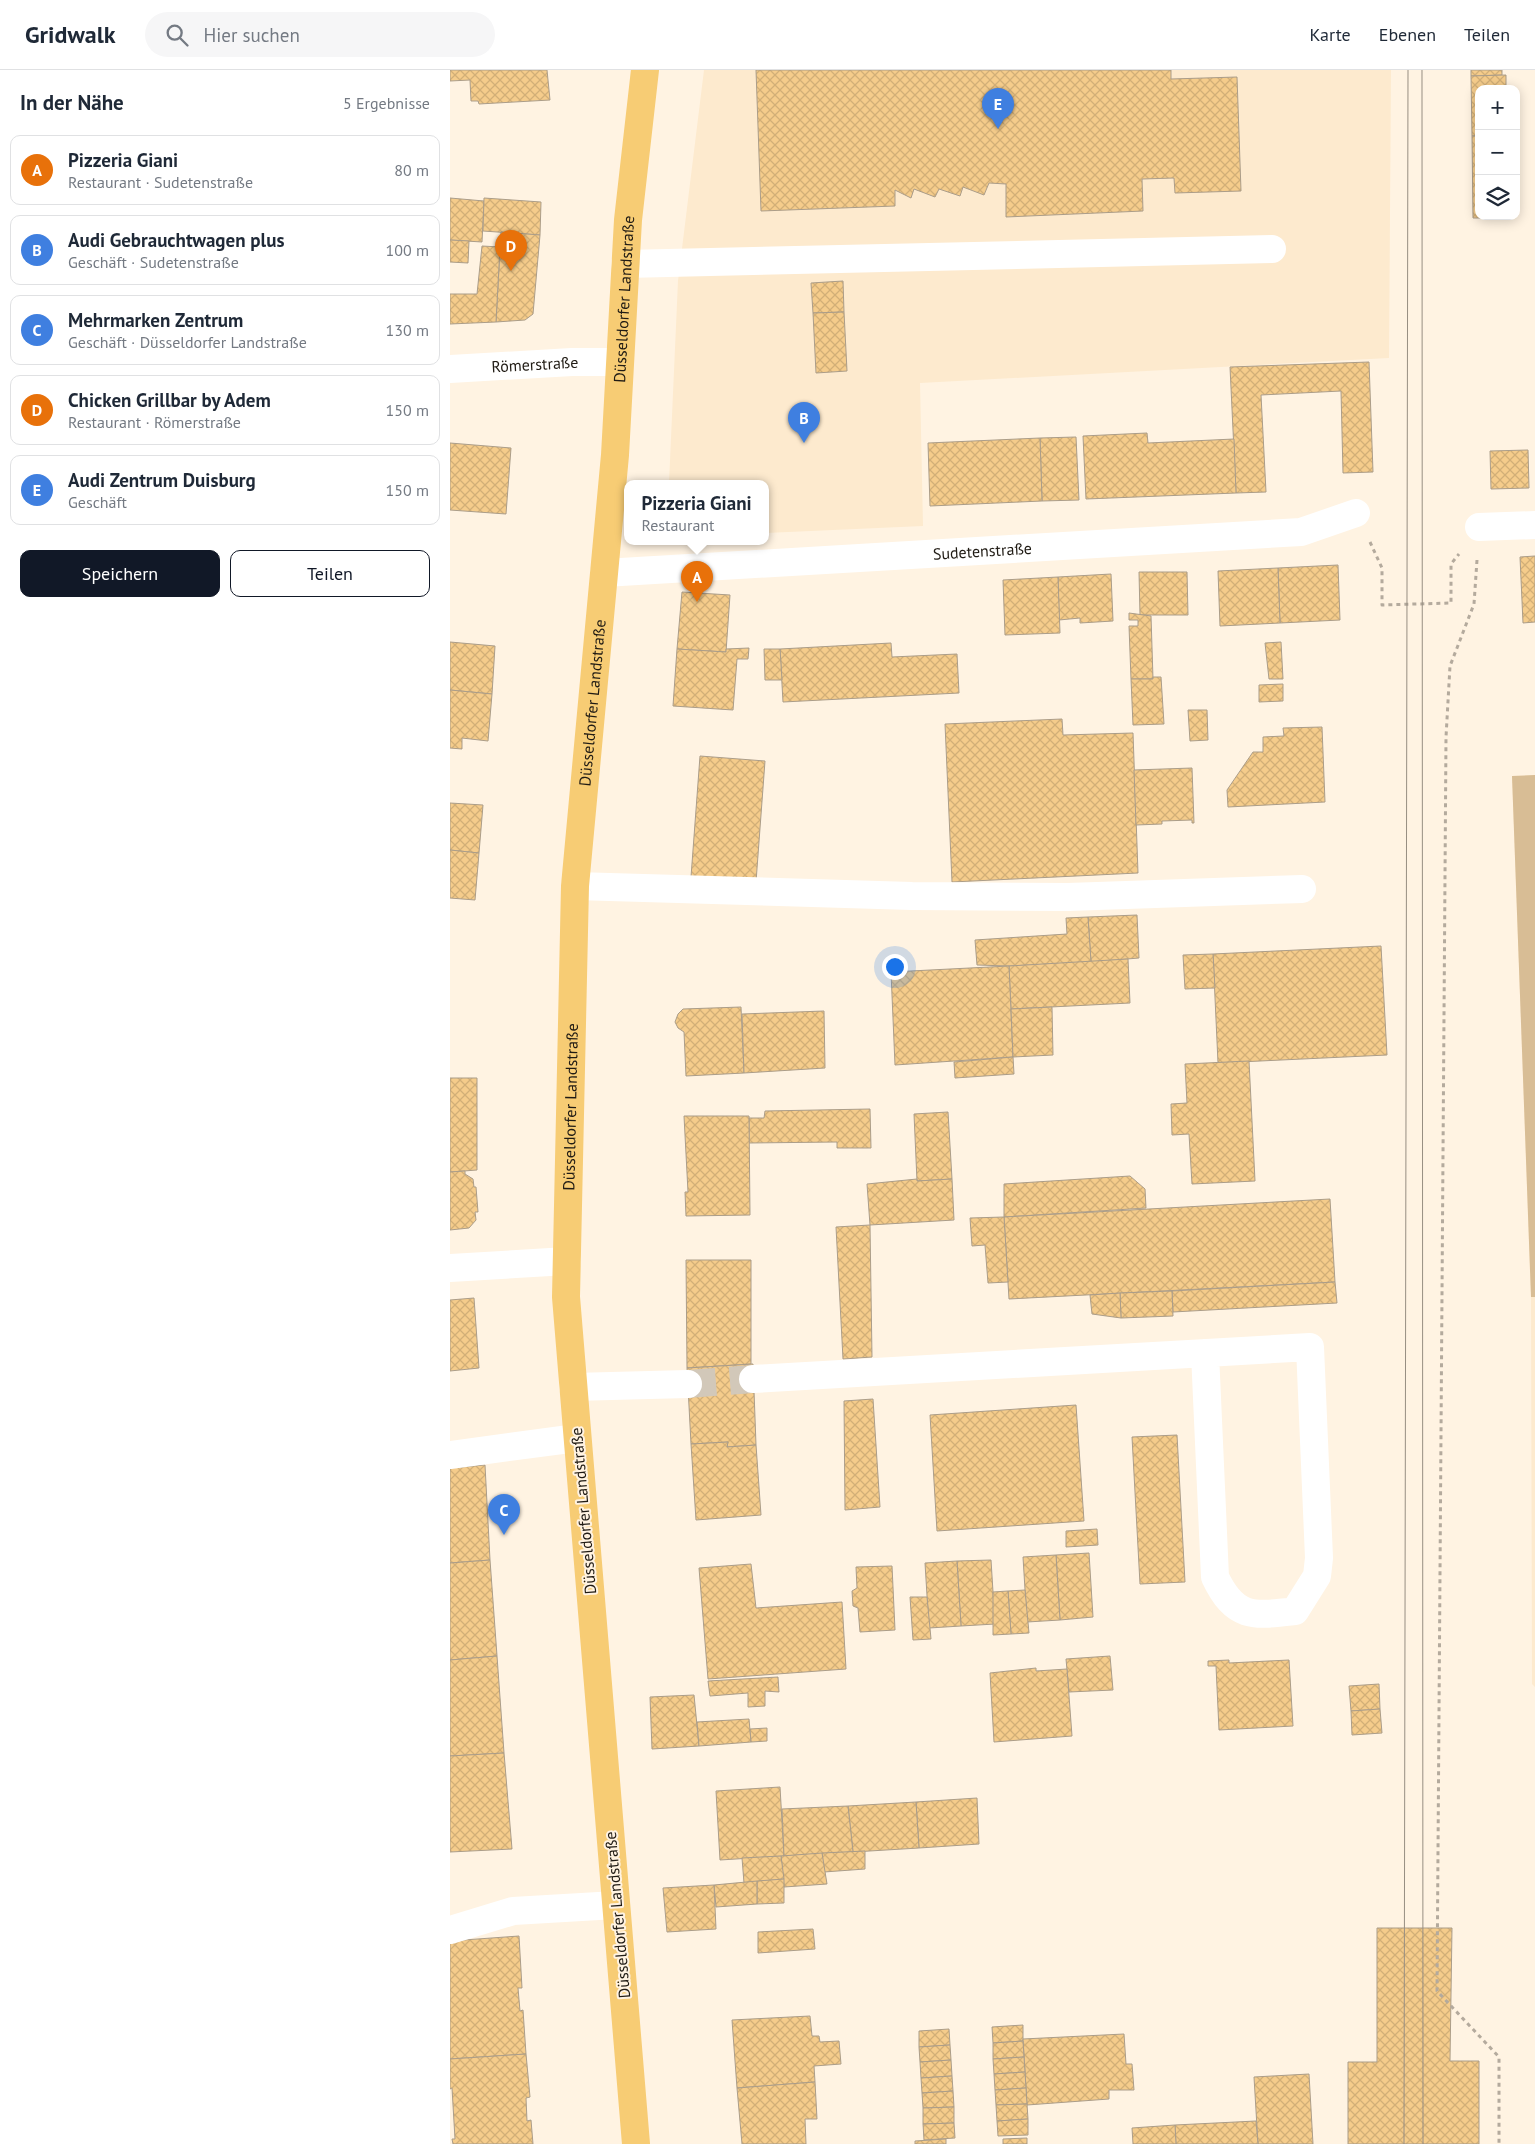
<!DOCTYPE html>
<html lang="de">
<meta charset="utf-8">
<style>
:root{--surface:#fff;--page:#f6f6f7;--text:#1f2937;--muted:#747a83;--line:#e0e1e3;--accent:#111827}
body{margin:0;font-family:"PT Sans",sans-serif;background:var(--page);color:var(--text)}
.controls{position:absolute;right:15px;top:15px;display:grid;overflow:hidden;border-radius:10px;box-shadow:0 2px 12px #0003}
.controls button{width:45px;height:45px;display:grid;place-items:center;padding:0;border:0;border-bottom:1px solid var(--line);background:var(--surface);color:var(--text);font:25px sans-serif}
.you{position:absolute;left:444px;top:896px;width:18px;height:18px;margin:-12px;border:4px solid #fff;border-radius:50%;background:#1a73e8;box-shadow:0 0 0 8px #1a73e833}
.badge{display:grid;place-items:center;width:32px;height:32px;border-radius:50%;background:var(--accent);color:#fff;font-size:16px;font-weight:700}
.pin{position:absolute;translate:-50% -41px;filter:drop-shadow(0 1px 2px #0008)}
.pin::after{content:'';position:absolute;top:26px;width:18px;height:15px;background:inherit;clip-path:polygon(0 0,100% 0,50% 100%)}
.popup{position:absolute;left:174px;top:410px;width:145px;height:65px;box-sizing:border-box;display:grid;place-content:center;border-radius:10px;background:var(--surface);filter:drop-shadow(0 1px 4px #0005);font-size:16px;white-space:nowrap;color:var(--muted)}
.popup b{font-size:19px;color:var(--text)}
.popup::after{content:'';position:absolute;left:50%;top:100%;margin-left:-10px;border:10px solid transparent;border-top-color:var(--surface)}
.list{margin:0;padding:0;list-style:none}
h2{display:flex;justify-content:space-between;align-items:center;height:65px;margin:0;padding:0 20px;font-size:21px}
h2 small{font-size:16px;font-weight:400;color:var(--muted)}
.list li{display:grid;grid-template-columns:32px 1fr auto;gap:15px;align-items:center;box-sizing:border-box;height:70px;margin:0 10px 10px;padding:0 10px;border:1px solid var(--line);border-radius:10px}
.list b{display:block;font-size:19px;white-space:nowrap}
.list p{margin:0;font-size:16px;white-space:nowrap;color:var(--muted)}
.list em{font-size:16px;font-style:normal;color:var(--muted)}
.actions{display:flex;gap:10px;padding:15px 20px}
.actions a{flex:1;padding:11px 0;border:1px solid var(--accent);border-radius:10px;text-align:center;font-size:18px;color:var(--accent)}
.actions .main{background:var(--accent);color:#fff}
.icon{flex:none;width:28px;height:28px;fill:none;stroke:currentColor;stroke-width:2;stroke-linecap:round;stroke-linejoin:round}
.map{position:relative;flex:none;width:1085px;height:2074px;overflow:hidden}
header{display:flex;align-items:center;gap:30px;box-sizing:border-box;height:70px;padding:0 25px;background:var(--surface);border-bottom:1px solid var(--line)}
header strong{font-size:24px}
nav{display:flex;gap:28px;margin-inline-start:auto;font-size:18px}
.search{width:350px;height:45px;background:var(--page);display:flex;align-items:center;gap:12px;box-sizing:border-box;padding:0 18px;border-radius:28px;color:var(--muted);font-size:19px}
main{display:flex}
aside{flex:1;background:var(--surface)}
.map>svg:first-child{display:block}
.built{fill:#fdeace}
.grass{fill:#d8bd95}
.building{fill:url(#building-cross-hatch);stroke:#ab9d89}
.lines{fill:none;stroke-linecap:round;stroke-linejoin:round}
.minor-tunnel{stroke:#d2c8b9;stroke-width:28;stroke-dasharray:28 14;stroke-linecap:butt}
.path{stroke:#b4aa9d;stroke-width:3;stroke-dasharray:4 4;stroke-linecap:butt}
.minor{stroke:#fff;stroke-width:28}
.major{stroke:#f7cc74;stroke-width:28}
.tram{stroke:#978e82;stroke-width:1}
.labels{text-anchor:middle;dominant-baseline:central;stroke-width:4;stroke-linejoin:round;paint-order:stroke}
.street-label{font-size:16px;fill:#201b14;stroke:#fff3e2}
</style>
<header>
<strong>Gridwalk</strong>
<div class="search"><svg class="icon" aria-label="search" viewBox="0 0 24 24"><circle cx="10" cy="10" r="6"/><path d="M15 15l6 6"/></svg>Hier suchen</div>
<nav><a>Karte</a><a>Ebenen</a><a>Teilen</a></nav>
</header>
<main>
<aside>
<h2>In der Nähe<small>5 Ergebnisse</small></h2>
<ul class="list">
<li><span class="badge" style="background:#e8710a">A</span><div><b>Pizzeria Giani</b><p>Restaurant · Sudetenstraße</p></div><em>80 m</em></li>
<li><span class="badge" style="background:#3f7fe0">B</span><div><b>Audi Gebrauchtwagen plus</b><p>Geschäft · Sudetenstraße</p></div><em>100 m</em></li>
<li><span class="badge" style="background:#3f7fe0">C</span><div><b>Mehrmarken Zentrum</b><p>Geschäft · Düsseldorfer Landstraße</p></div><em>130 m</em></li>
<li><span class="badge" style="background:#e8710a">D</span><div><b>Chicken Grillbar by Adem</b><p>Restaurant · Römerstraße</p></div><em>150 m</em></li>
<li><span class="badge" style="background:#3f7fe0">E</span><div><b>Audi Zentrum Duisburg</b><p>Geschäft</p></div><em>150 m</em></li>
</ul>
<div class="actions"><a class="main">Speichern</a><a>Teilen</a></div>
</aside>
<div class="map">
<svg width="1085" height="2074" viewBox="0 0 1085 2074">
<defs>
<pattern id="building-cross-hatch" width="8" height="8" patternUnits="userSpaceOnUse" patternTransform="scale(1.25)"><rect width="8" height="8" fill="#f5cc8b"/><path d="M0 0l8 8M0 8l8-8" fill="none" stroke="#d2af77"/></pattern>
</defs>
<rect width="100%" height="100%" fill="#fff3e2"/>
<g class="built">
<path d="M254,0H941L939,288L470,313L473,456L316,463V413H219L228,211Z"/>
<path d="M1085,705V1617L1082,1614L1081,1227L1062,706Z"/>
</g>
<path class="grass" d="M1085,705V1227H1081L1062,706Z"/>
<g class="building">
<path d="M0,0H97L100,30L29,34L28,31H21L20,10L0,11Z"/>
<path d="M306,0H721V9L787,7L791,121L725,123L724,108L692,109L693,141L556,147V114L539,113L534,125L513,117L510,126L489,119L485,127L464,119L461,128L445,120V136L311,141Z"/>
<path d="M1021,0H1052V5L1021,6Z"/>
<path d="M1056,5V19H1029V66H1022L1021,6Z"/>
<path d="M1022,66H1029V146H1057V148H1023Z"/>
<path d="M0,128L34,131L32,172L0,170Z"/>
<path d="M34,128L91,132L90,165L33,161Z"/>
<path d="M51,162L90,165L83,244L75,250L46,252Z"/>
<path d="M0,170L19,171L18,193L0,192Z"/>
<path d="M32,176L50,177L46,252L0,254V224H27Z"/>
<path d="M393,211L394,242L363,243L361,213Z"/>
<path d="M394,242L397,301L366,303L363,243Z"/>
<path d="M919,292L923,402L893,403L891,321L811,325L816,422L786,423L780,297Z"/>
<path d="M697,363L698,373L784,369L786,423L636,429L633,366Z"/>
<path d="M626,367L629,430L592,431L590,368Z"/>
<path d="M590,368L592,431L480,436L478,373Z"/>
<path d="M0,373L61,378L56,444L0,440Z"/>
<path d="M1078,380L1079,418L1041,419L1040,381Z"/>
<path d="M1085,486V552L1073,553L1070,487Z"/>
<path d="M888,495L890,550L830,553L828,498Z"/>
<path d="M828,498L830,553L770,556L768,501Z"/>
<path d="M689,502H737L738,545H690Z"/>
<path d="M661,504L663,551L630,553V548L609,550L608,507Z"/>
<path d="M608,507L610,563L555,565L553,510Z"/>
<path d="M232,522L280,525L276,582L227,579Z"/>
<path d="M679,543L701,546L703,609H681L679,556H688V550H679Z"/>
<path d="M0,572L45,576L42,624L0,620Z"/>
<path d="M831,572L833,609H819L815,573Z"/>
<path d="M441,573L442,587L507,584L509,623L333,632L330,579Z"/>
<path d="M299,578L298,589H287L283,640L223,636L227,579L276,582V579Z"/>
<path d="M314,579H330L332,610H315Z"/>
<path d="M703,607H711L714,654L683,655L681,609H703Z"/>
<path d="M833,614V631L809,632V615Z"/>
<path d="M0,620L42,624L38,671L12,668V679L0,678Z"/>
<path d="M738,640H757L758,670L740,671Z"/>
<path d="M612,649L613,665L683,663L688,803L502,812L495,654Z"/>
<path d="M872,657L875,732L778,737L777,720L803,682H813V667L834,666L833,658Z"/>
<path d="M250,686L315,691L306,812L241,807Z"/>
<path d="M742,698L744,753H742V750L712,751V754L686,755L684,700Z"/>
<path d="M0,733L33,735L29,783L0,780Z"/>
<path d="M0,780L29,783L25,830L0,828Z"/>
<path d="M687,845L689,888L641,892L638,847Z"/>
<path d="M638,847L641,892L559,896L527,895L525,870L617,864L616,848Z"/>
<path d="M931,876L937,985L768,993L763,884Z"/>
<path d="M763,884L765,918L735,919L733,885Z"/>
<path d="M678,889L680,933L561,939L559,896Z"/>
<path d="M559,896L563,987L445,995L441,902Z"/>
<path d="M291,937L294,1003L236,1006L234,962L228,958L225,952L228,944L233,939Z"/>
<path d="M602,937L603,985L563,987L561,939Z"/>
<path d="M374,941L375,998L294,1003L292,944Z"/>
<path d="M563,987L564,1004L505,1008L504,992Z"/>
<path d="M799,991L805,1111L742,1114L739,1064L722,1065L721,1034L737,1033L735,994Z"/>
<path d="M0,1008H27V1100L0,1102Z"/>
<path d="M420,1039L421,1078H387V1072L299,1073V1048H314L315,1041Z"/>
<path d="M498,1042L502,1109L467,1111L464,1044Z"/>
<path d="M234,1046H299L300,1145L236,1146L235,1122H238Z"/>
<path d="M15,1101V1104L23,1109L24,1117H26L28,1142H25L26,1150L19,1158L0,1160V1102Z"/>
<path d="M680,1106L695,1119L696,1138L554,1147V1114Z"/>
<path d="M467,1109V1111L502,1109L504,1150L420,1155L417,1114Z"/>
<path d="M880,1129L885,1212L559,1229L554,1147Z"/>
<path d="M554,1147L558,1212L538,1213L535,1175L522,1176L520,1148Z"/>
<path d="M420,1155L422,1287L393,1289L386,1157Z"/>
<path d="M236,1190H301V1294L237,1298Z"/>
<path d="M885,1212L887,1233L723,1242L722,1221Z"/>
<path d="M722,1221L723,1246L671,1248L670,1223Z"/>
<path d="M670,1223L671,1248L642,1244L640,1225Z"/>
<path d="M24,1228L29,1298L0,1301V1230Z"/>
<path d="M303,1294L306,1375L277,1377L278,1372L241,1374L237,1298Z"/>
<path d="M423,1329L430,1437L395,1440L394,1331Z"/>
<path d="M626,1335L634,1451L487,1461L480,1345Z"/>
<path d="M727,1365L735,1512L690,1514L682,1367Z"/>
<path d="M278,1372L277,1377L306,1375L311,1445L246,1450L241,1374Z"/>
<path d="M35,1395L40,1490L0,1493V1398Z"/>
<path d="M647,1459L648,1475L616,1477V1461Z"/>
<path d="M639,1483L643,1547L610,1550L606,1485Z"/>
<path d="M606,1485L610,1550L577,1552L573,1487Z"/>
<path d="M40,1490L47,1586L0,1590V1493Z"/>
<path d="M541,1490L545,1554L511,1556L507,1491Z"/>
<path d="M507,1491L511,1556L479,1558L475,1493Z"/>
<path d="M301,1494L306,1538L392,1532L396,1599L258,1609L249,1498Z"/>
<path d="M442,1496L445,1560L410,1562L408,1538L403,1536L402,1521L407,1518L406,1497Z"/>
<path d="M575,1520L579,1563L561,1564L558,1521Z"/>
<path d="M558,1521L561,1564L543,1565V1522Z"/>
<path d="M460,1527H477L481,1569L463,1570Z"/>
<path d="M47,1586L54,1683L0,1686V1590Z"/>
<path d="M660,1586L663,1620L619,1622L616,1589Z"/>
<path d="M779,1590V1593L839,1590L843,1656L769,1660L766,1596H758V1591Z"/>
<path d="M586,1598V1601L617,1599L622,1666L544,1672L540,1603Z"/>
<path d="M328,1607L329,1622L315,1621V1636L298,1637V1623L260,1626L258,1611Z"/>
<path d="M929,1614L930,1639L901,1641L899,1616Z"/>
<path d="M244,1625L249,1676L202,1679L200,1627Z"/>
<path d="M930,1639L932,1663L902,1665L901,1641Z"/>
<path d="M299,1649L301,1672L249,1676L247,1652Z"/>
<path d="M317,1658V1671L301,1672L300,1659Z"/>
<path d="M54,1683L62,1779L0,1782V1686Z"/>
<path d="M330,1717L334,1786L270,1790L266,1721Z"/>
<path d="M527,1728L529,1774L469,1778L466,1732Z"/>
<path d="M466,1732L469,1778L403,1782L398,1736Z"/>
<path d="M398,1736L403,1782L334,1786L332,1739Z"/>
<path d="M415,1781V1799L374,1802L372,1783Z"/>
<path d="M372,1783L377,1814L334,1817L331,1786Z"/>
<path d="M331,1786L334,1809L294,1813L292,1788Z"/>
<path d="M334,1809V1833L307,1834V1811Z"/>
<path d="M307,1811V1834L266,1837L264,1815Z"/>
<path d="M264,1815L266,1859L217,1862L213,1818Z"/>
<path d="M927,1858H1002L1000,1991H1029V2074H898V1992H927Z"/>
<path d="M363,1859L365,1879L308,1883V1862Z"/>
<path d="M69,1866L72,1918H68L70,1941L73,1940L76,1984L0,1989V1871Z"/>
<path d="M360,1946L362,1966H369L370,1972L389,1971L391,1994L364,1996L365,2012L287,2018L282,1950Z"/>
<path d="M573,1955V1971L543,1973L542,1957Z"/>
<path d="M499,1959L500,1975L469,1977V1961Z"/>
<path d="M674,1964L676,1994H682L684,2020H659V2029L577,2035L573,1969Z"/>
<path d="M573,1971L574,1987L543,1989V1973Z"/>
<path d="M500,1975L501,1990L470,1992L469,1977Z"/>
<path d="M76,1984L80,2027L76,2028L77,2051L81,2050L83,2074H3L2,2069H5L2,2018L0,2019V1989Z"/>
<path d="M574,1987L575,2002L544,2004L543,1989Z"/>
<path d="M501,1990L502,2006L471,2008L470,1992Z"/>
<path d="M575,2002L576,2018L545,2020L544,2004Z"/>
<path d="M859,2004L863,2074H808L804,2007Z"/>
<path d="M502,2006L503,2021L472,2023L471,2008Z"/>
<path d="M365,2012L367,2049H355L356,2074H292L287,2018Z"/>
<path d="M576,2018L577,2034L546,2035L545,2020Z"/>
<path d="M503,2021L504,2037L473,2038L472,2023Z"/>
<path d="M577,2034L578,2049L547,2051L546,2035Z"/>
<path d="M504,2037V2053L473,2054V2038Z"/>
<path d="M578,2049V2065L548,2066L547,2051Z"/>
<path d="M806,2051L808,2074H726L725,2055Z"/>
<path d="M504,2053L505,2068L474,2070L473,2054Z"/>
<path d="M725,2055L726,2074H683L682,2058Z"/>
<path d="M577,2068V2074H553V2069Z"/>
<path d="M496,2069V2074H465V2071Z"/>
</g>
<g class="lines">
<path class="minor-tunnel" d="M238,1314L303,1309"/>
<g class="path">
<path d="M920,472L932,498V535L1001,533V494L1009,484"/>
<path d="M1027,490L1024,534L1000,596L996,667L987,1921L1049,1987V2074"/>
</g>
<g class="minor">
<path d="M175,194L822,179"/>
<path id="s1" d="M0,299L122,292H170"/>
<path d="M1029,457L1085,455"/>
<path id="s2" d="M154,503L851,462L906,443"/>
<path d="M125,816L462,826L618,827L852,819"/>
<path d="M0,1198L117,1191"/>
<path d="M303,1309L860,1277L869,1488L867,1506L845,1541C803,1546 785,1549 765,1507L755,1283"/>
<path d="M123,1317L238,1314"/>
<path d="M0,1385L127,1368"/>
<path d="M0,1860L63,1841L166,1835"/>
</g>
<path class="major" id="s3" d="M186,2074L116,1227L125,816L165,385L178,150L195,0"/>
<g class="tram">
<path d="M972,0L973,2074"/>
<path d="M954,2074L958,0"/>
</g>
</g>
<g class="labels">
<g class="street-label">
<text stroke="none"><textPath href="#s3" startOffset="1850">Düsseldorfer Landstraße</textPath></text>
<text stroke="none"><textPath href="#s1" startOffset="85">Römerstraße</textPath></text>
<text stroke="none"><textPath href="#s2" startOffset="379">Sudetenstraße</textPath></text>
<text stroke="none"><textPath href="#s3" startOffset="1445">Düsseldorfer Landstraße</textPath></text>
<text stroke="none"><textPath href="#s3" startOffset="1040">Düsseldorfer Landstraße</textPath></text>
<text transform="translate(133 1441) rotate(-95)">Düsseldorfer Landstraße</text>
<text transform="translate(167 1845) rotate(-95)">Düsseldorfer Landstraße</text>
</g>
</g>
</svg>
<div class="controls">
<button>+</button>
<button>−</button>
<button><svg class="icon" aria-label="layers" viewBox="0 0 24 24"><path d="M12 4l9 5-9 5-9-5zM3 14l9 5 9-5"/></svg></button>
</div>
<div class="you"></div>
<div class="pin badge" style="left:247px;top:532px;background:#e8710a">A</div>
<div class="popup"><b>Pizzeria Giani</b>Restaurant</div>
<div class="pin badge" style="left:354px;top:373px;background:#3f7fe0">B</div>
<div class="pin badge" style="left:54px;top:1465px;background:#3f7fe0">C</div>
<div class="pin badge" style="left:61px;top:201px;background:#e8710a">D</div>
<div class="pin badge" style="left:548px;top:59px;background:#3f7fe0">E</div>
</div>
</main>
